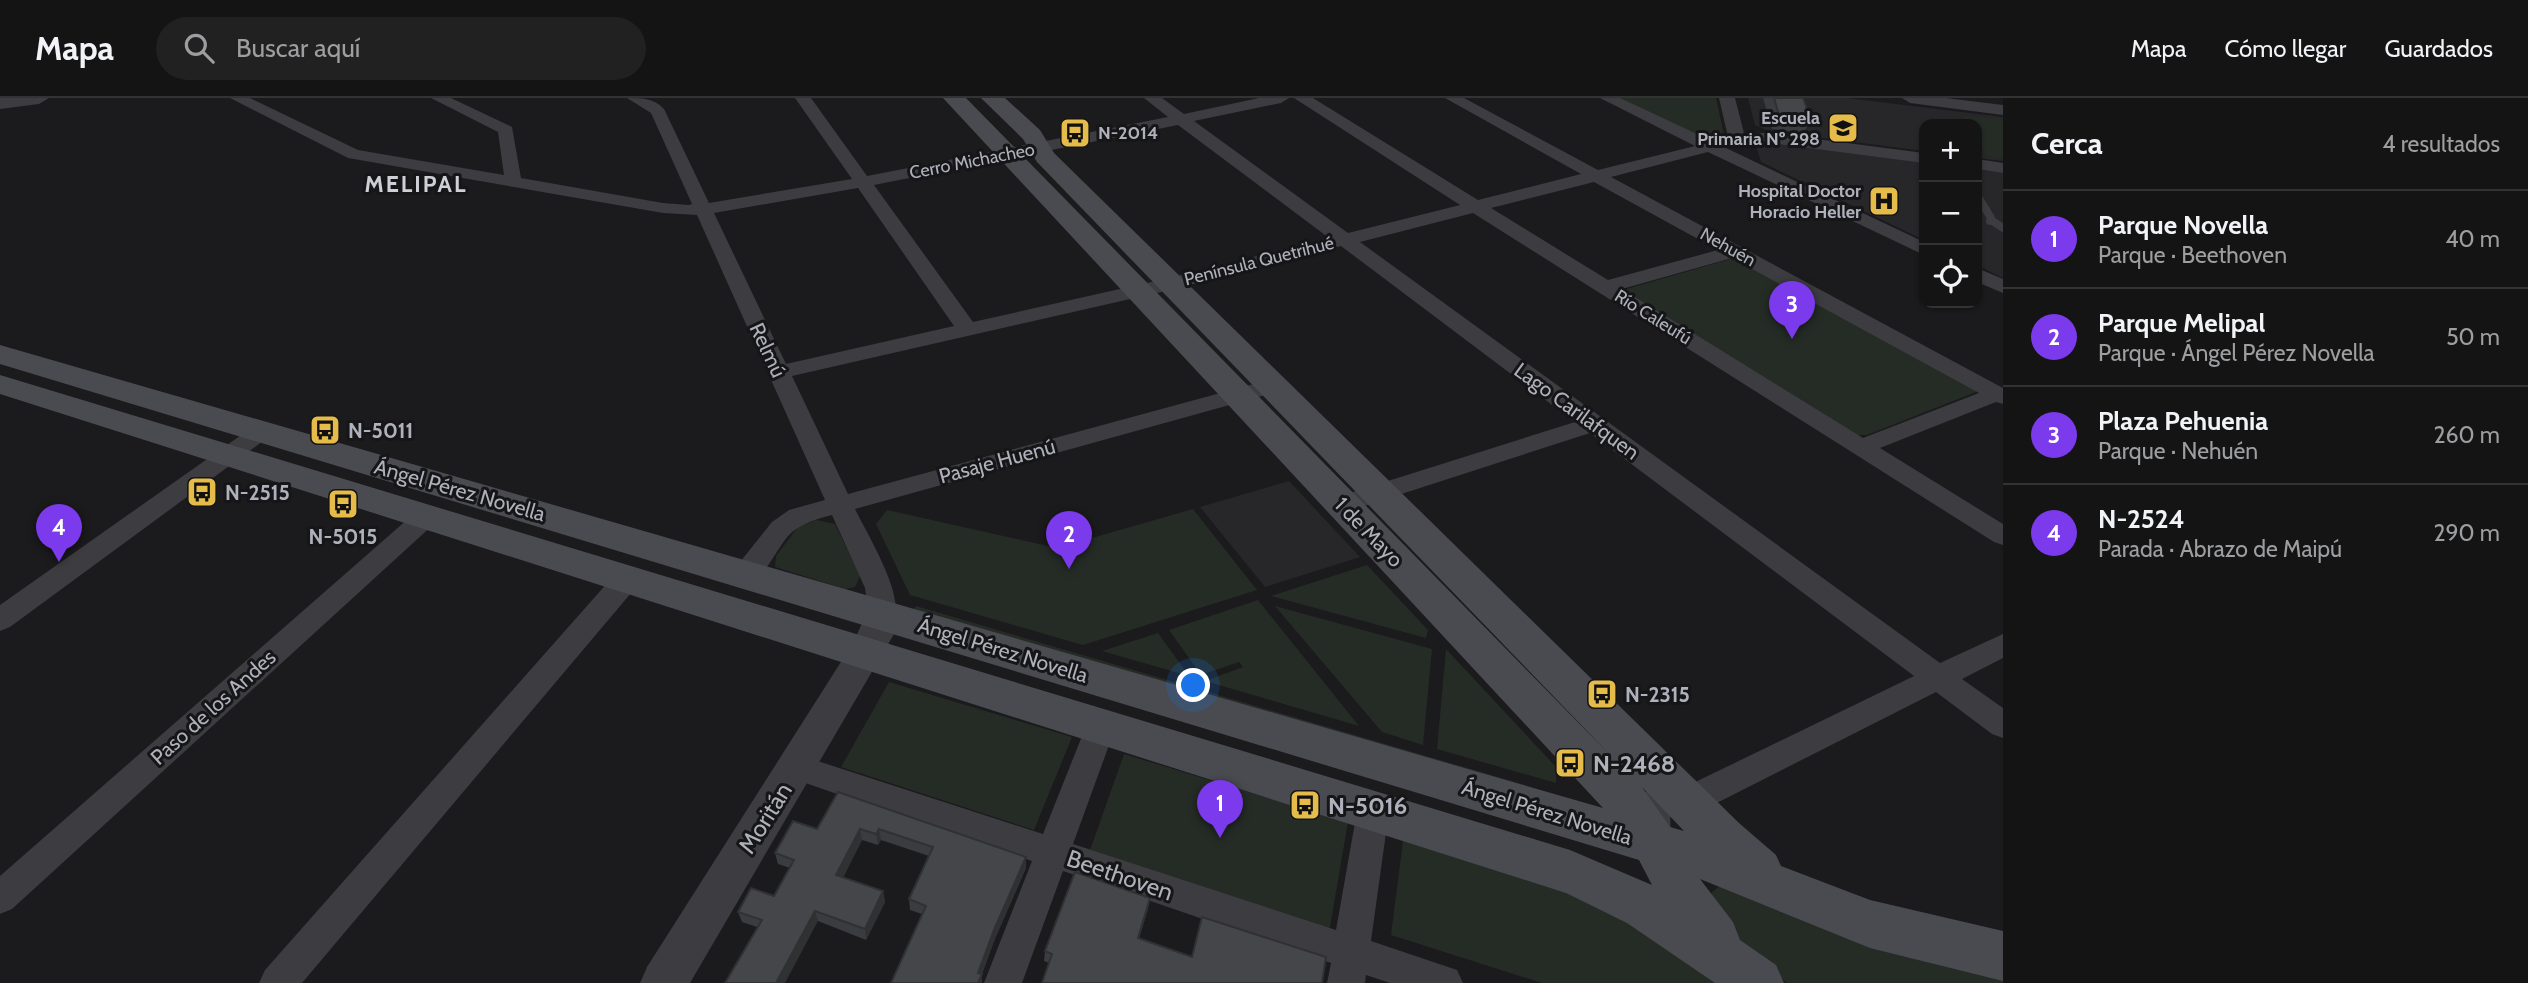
<!DOCTYPE html>
<html lang="es">
<meta charset="utf-8">
<style>
:root{--surface:#141415;--page:#212122;--text:#f1f3f6;--muted:#9d9ea0;--line:#333334;--accent:#7c3aed}
body{margin:0;font-family:Cabin,sans-serif;background:var(--page);color:var(--text)}
.controls{position:absolute;right:21px;top:21px;display:grid;overflow:hidden;border-radius:14px;box-shadow:0 2px 5px #0004}
.controls button{width:63px;height:63px;display:grid;place-items:center;padding:0;border:0;border-bottom:2px solid var(--line);background:var(--surface);color:var(--text);font:35px sans-serif}
.you{position:absolute;left:1194px;top:588px;width:24px;height:24px;margin:-18px;border:5px solid #fff;border-radius:50%;background:#1a73e8;box-shadow:0 0 0 10px #1a73e833}
.badge{display:grid;place-items:center;width:46px;height:46px;border-radius:50%;background:var(--accent);color:#fff;font-size:23px;font-weight:700}
.pin{position:absolute;translate:-50% -58px;filter:drop-shadow(0 2px 4px #0008)}
.pin::after{content:'';position:absolute;top:37px;width:24px;height:21px;background:inherit;clip-path:polygon(0 0,100% 0,50% 100%)}
.list{margin:0;padding:0;list-style:none}
h2{display:flex;justify-content:space-between;align-items:center;height:91px;margin:0;padding:0 28px;font-size:30px}
h2 small{font-size:23px;font-weight:400;color:var(--muted)}
.list li{display:grid;grid-template-columns:46px 1fr auto;gap:21px;align-items:center;box-sizing:border-box;height:98px;padding:0 28px;border-top:2px solid var(--line)}
.list b{display:block;font-size:26px;white-space:nowrap}
.list p{margin:0;font-size:23px;white-space:nowrap;color:var(--muted)}
.list em{font-size:23px;font-style:normal;color:var(--muted)}
.icon{flex:none;width:38px;height:38px;fill:none;stroke:currentColor;stroke-width:2;stroke-linecap:round;stroke-linejoin:round}
.map{position:relative;flex:none;width:2003px;height:885px;overflow:hidden}
header{display:flex;align-items:center;gap:42px;box-sizing:border-box;height:98px;padding:0 35px;background:var(--surface);border-bottom:2px solid var(--line)}
header strong{font-size:33px}
nav{display:flex;gap:38px;margin-inline-start:auto;font-size:24px}
.search{width:490px;height:63px;background:var(--page);display:flex;align-items:center;gap:18px;box-sizing:border-box;padding:0 24px;border-radius:38px;color:var(--muted);font-size:26px}
main{display:flex}
aside{flex:1;background:var(--surface)}
.map>svg:first-child{display:block}
.built{fill:#272629}
.green{fill:#252c26}
.lines{fill:none;stroke-linecap:round;stroke-linejoin:round}
.service{stroke:#3c3c41;stroke-width:8}
.minor{fill:#3c3c41;fill-rule:evenodd}
.tertiary{fill:#3c3c41;fill-rule:evenodd}
.secondary{fill:#4a4b51;fill-rule:evenodd}
.wall{fill:#3b3c3f}
.shaded-wall{fill:#303133}
.building{fill:#454649;stroke:#303133;stroke-width:2}
.labels{text-anchor:middle;dominant-baseline:central;stroke-width:6;stroke-linejoin:round;paint-order:stroke}
.far-poi-label{font-size:18px;font-weight:bold;fill:#aeb1bb;stroke:#161517;text-anchor:end}
.far-street-label{font-size:18px;fill:#aeb1bb;stroke:#161517}
.street-label{font-size:21px;fill:#aeb1bb;stroke:#161517}
.poi-label{font-size:21px;font-weight:bold;fill:#aeb1bb;stroke:#161517;text-anchor:start}
.far-district-label{font-size:23px;font-weight:bold;letter-spacing:2px;fill:#cfd0d7;stroke:#161517}
.near-poi-label{font-size:24px;font-weight:bold;fill:#aeb1bb;stroke:#161517;text-anchor:start}
.near-street-label{font-size:24px;fill:#aeb1bb;stroke:#161517}
</style>
<header>
<strong>Mapa</strong>
<div class="search"><svg class="icon" aria-label="search" viewBox="0 0 24 24"><circle cx="10" cy="10" r="6"/><path d="M15 15l6 6"/></svg>Buscar aquí</div>
<nav><a>Mapa</a><a>Cómo llegar</a><a>Guardados</a></nav>
</header>
<main>
<div class="map">
<svg width="2003" height="885" viewBox="0 0 2003 885">
<rect width="100%" height="100%" fill="#1b1a1c"/>
<g class="built">
<path d="M1748,0H1847L2003,19V63L1977,60V26H1924V53L1768,33L1755,27Z"/>
<path d="M1754,42L1924,64V142L1761,64Z"/>
<path d="M1977,71L2003,75V180L1977,167Z"/>
<path d="M1289,383L1360,459L1265,489L1200,409Z"/>
</g>
<g class="green">
<path d="M1618,0H1716L1724,37C1706,49 1639,10 1618,0Z"/>
<path d="M1960,17L2003,22V60L1987,58L1977,42V26H1966Z"/>
<path d="M1734,160L1976,293V294L1867,337H1854L1623,192Z"/>
<path d="M1193,411L1257,492L1083,547L910,497L876,426L887,412L1057,450Z"/>
<path d="M816,422L835,426L860,478L855,489L845,491L775,469L776,458L798,429Z"/>
<path d="M1367,467L1428,532L1426,540L1271,498Z"/>
<path d="M1258,502L1359,628L1205,583L1243,569L1239,564L1201,577L1169,532Z"/>
<path d="M916,508L1569,700L913,512Z"/>
<path d="M1275,508L1432,551L1423,647L1382,634Z"/>
<path d="M1158,535L1189,578L1102,553Z"/>
<path d="M1446,551L1556,669V685L1437,651Z"/>
<path d="M889,584L1072,639L1034,732L841,669Z"/>
<path d="M1124,656L1348,724L1329,835L1089,755Z"/>
<path d="M1403,743L1568,793L1621,815L1720,885H1542L1391,837Z"/>
<path d="M1722,786L2003,877V885H1787L1747,852L1711,802L1712,794Z"/>
</g>
<g class="lines">
<g class="service">
<path d="M1977,97L1991,120L1990,123"/>
<path d="M1991,122L2003,130"/>
</g>
<g class="minor">
<path d="M230,0H250L358,52L504,77L498,34L431,0H451L512,29L521,80L663,105L689,107L692,106L651,15L627,0C642,0 654,0 664,11L709,105L852,81L795,0H811L867,78L1168,19L1144,0H1162L1184,16L1259,0H1289L1281,5L1194,23L1348,135L1460,107L1294,0H1313L1478,102L1581,76L1445,0H1464L1598,72L1695,48L1600,0H1620L1712,43L1728,39L1719,0H1735L1744,35H1770L1924,55V65L1770,45H1745L1726,50L1924,144V157L1708,54L1611,79L2003,290V306L1996,304L1880,350L2003,426V447L1994,444L1473,115L1360,144L1940,565L2003,536V560L1962,581L2003,610V640L1992,636L1936,594L1699,714L1687,718L1670,713L1671,742L1666,753L1654,757L1642,753C1632,731 1636,710 1648,690L1670,685L1685,689L1914,578L1590,335L1352,412L1343,415L1334,412L1330,406L1334,400L1575,324L1341,148L1170,192L792,278L848,396L1272,281L1280,283L1283,288L1280,293L855,411C867,436 907,500 893,524L883,527L873,524L869,517L865,490L832,417C817,421 803,425 791,435C774,451 764,491 736,483L732,476L736,469L772,424L789,412L825,402L697,117L663,115L348,60ZM1178,27L1329,140L1169,180L973,224L874,87ZM1594,84L1718,152L1608,182L1491,110ZM858,90L954,228L786,266L714,115ZM1732,160L1979,295L1863,340L1622,191Z"/>
<path d="M1902,0H1946L2003,7V17L1910,5Z"/>
<path d="M1977,61L2003,65V75L1977,71Z"/>
<path d="M1977,170L2003,181V195L1977,184Z"/>
<path d="M262,326L270,328L274,333L270,338L10,529L0,533V507L254,328Z"/>
<path d="M426,410L435,413L439,419L435,425L12,811L0,816V778L417,413Z"/>
<path d="M627,471L637,474L641,481L637,488L302,885H259L265,872L617,474Z"/>
<path d="M1101,615L1112,619L1116,628L1073,746L1336,832L1357,713L1361,703L1373,699L1385,703L1389,713L1371,843L1457,872L1463,885H1390L1366,877L1365,885H1327L1331,865L1063,773L1022,885H984L1032,763L785,678L780,669L785,660L796,656L1043,736L1086,628L1090,619Z"/>
</g>
<g class="tertiary">
<path d="M0,0H49L39,6L0,11Z"/>
<path d="M883,504L896,508L901,517L897,531L690,885H640L647,869L853,545L870,508Z"/>
</g>
<path class="secondary" d="M943,0H966L1617,664L1037,64L1023,41L981,0H1005L1040,32L1054,55L1739,725L1776,757L1781,768L1870,802L2003,833V883L1870,850L1700,781L1733,824L1740,842L1776,867L1784,885H1715L1627,825L1566,795L0,296V277L1570,752L1652,787L1639,762L0,266V247L1603,710ZM1642,689L1684,733L1670,729Z"/>
</g>
<g class="wall">
<path d="M1763,0H1803L1811,21L1804,35L1772,31Z"/>
<path d="M838,694L1026,770L994,843L982,876V885H891L922,816L910,812L909,801L929,758L881,742L878,747L862,742L843,779L883,793L885,804L866,842L818,823L757,829L742,824L738,814L774,798L790,770L778,766L775,755L817,731Z"/>
<path d="M1148,811L1139,840L1192,859H1326L1049,865L1044,863L1045,853Z"/>
</g>
<g class="shaded-wall">
<path d="M860,731L862,742L839,788L836,777Z"/>
<path d="M879,731L881,742L878,747L876,736Z"/>
<path d="M1026,759V770L994,843L982,876V885H978V875L994,832Z"/>
<path d="M883,793L885,804L866,842L865,831Z"/>
<path d="M1150,800L1148,811L1136,850L1138,840Z"/>
<path d="M815,813L818,823L785,885H776Z"/>
</g>
<g class="building">
<path d="M1774,0H1803L1811,21L1779,17Z"/>
<path d="M838,694L1026,759L994,832L978,875L982,876L978,885H891L926,808L909,801L933,749L879,731L876,736L860,731L836,777L883,793L865,831L815,813L776,885H725L762,822L738,814L751,790L774,798L794,762L775,755L793,723L817,731Z"/>
<path d="M1075,774L1150,800L1138,840L1192,859L1202,819L1326,859L1322,885H1042L1052,856L1045,853Z"/>
</g>
<defs>
<g id="school-square" transform="scale(1.575)"><rect x="-9" y="-9" width="18" height="18" rx="4" fill="#e5bc4a" stroke="#161517"/><path d="M0-5L7-2L0 1L-7-2ZM-4 1L0 2.5L4 1V4Q0 6-4 4Z" fill="#111"/></g>
<g id="bus-square" transform="scale(1.575)"><rect x="-9" y="-9" width="18" height="18" rx="4" fill="#e5bc4a" stroke="#161517"/><path d="M-5-6H5V4H4V6H2V4H-2V6H-4V4H-5ZM-3.5-4V0h7V-4ZM-3.5 1.2v1.5H-2V1.2ZM2 1.2v1.5H3.5V1.2Z" fill="#111"/></g>
<g id="hospital-square" transform="scale(1.575)"><rect x="-9" y="-9" width="18" height="18" rx="4" fill="#e5bc4a" stroke="#161517"/><path d="M-5-5h3v3.5h4V-5h3V5h-3V1.5h-4V5h-3Z" fill="#111"/></g>
</defs>
<g fill-rule="evenodd">
<use href="#school-square" x="1843" y="30"/>
<use href="#bus-square" x="1075" y="35"/>
<use href="#hospital-square" x="1884" y="103"/>
<use href="#bus-square" x="325" y="332"/>
<use href="#bus-square" x="202" y="394"/>
<use href="#bus-square" x="343" y="406"/>
<use href="#bus-square" x="1602" y="596"/>
<use href="#bus-square" x="1570" y="665"/>
<use href="#bus-square" x="1305" y="707"/>
</g>
<g class="labels">
<g class="far-poi-label">
<text x="1820" y="20">Escuela<tspan x="1820" dy="21">Primaria Nº 298</tspan></text>
<text x="1098" y="35" text-anchor="start">N-2014</text>
<text x="1861" y="93">Hospital Doctor<tspan x="1861" dy="21">Horacio Heller</tspan></text>
</g>
<g class="far-street-label">
<text transform="translate(972 63) rotate(-11)">Cerro Michacheo</text>
<text transform="translate(1728 149) rotate(29)">Nehuén</text>
<text transform="translate(1259 163) rotate(-14)">Península Quetrihué</text>
<text transform="translate(1653 219) rotate(32)">Río Caleufú</text>
</g>
<g class="street-label">
<text transform="translate(768 252) rotate(65)">Relmú</text>
<text transform="translate(1577 313) rotate(36)">Lago Carilafquen</text>
<text transform="translate(997 363) rotate(-15)">Pasaje Huenú</text>
<text transform="translate(460 392) rotate(16)">Ángel Pérez Novella</text>
<text transform="translate(1369 434) rotate(46)">1 de Mayo</text>
<text transform="translate(1003 552) rotate(17)">Ángel Pérez Novella</text>
<text transform="translate(213 609) rotate(-42)">Paso de los Andes</text>
<text transform="translate(1547 714) rotate(17)">Ángel Pérez Novella</text>
</g>
<g class="poi-label">
<text x="348" y="332">N-5011</text>
<text x="225" y="394">N-2515</text>
<text x="343" y="438" text-anchor="middle">N-5015</text>
<text x="1625" y="596">N-2315</text>
</g>
<g class="far-district-label">
<text x="416" y="86">MELIPAL</text>
</g>
<g class="near-poi-label">
<text x="1593" y="665">N-2468</text>
<text x="1328" y="707">N-5016</text>
</g>
<g class="near-street-label">
<text transform="translate(765 720) rotate(-58)">Moritán</text>
<text transform="translate(1120 777) rotate(19)">Beethoven</text>
</g>
</g>
</svg>
<div class="controls">
<button>+</button>
<button>−</button>
<button><svg class="icon" aria-label="locate" viewBox="0 0 24 24"><circle cx="12" cy="12" r="6"/><path d="M12 2v4M12 18v4M2 12h4M18 12h4"/></svg></button>
</div>
<div class="you"></div>
<div class="pin badge" style="left:1220px;top:740px">1</div>
<div class="pin badge" style="left:1069px;top:471px">2</div>
<div class="pin badge" style="left:1792px;top:241px">3</div>
<div class="pin badge" style="left:59px;top:464px">4</div>
</div>
<aside>
<h2>Cerca<small>4 resultados</small></h2>
<ul class="list">
<li><span class="badge">1</span><div><b>Parque Novella</b><p>Parque · Beethoven</p></div><em>40 m</em></li>
<li><span class="badge">2</span><div><b>Parque Melipal</b><p>Parque · Ángel Pérez Novella</p></div><em>50 m</em></li>
<li><span class="badge">3</span><div><b>Plaza Pehuenia</b><p>Parque · Nehuén</p></div><em>260 m</em></li>
<li><span class="badge">4</span><div><b>N-2524</b><p>Parada · Abrazo de Maipú</p></div><em>290 m</em></li>
</ul>
</aside>
</main>
